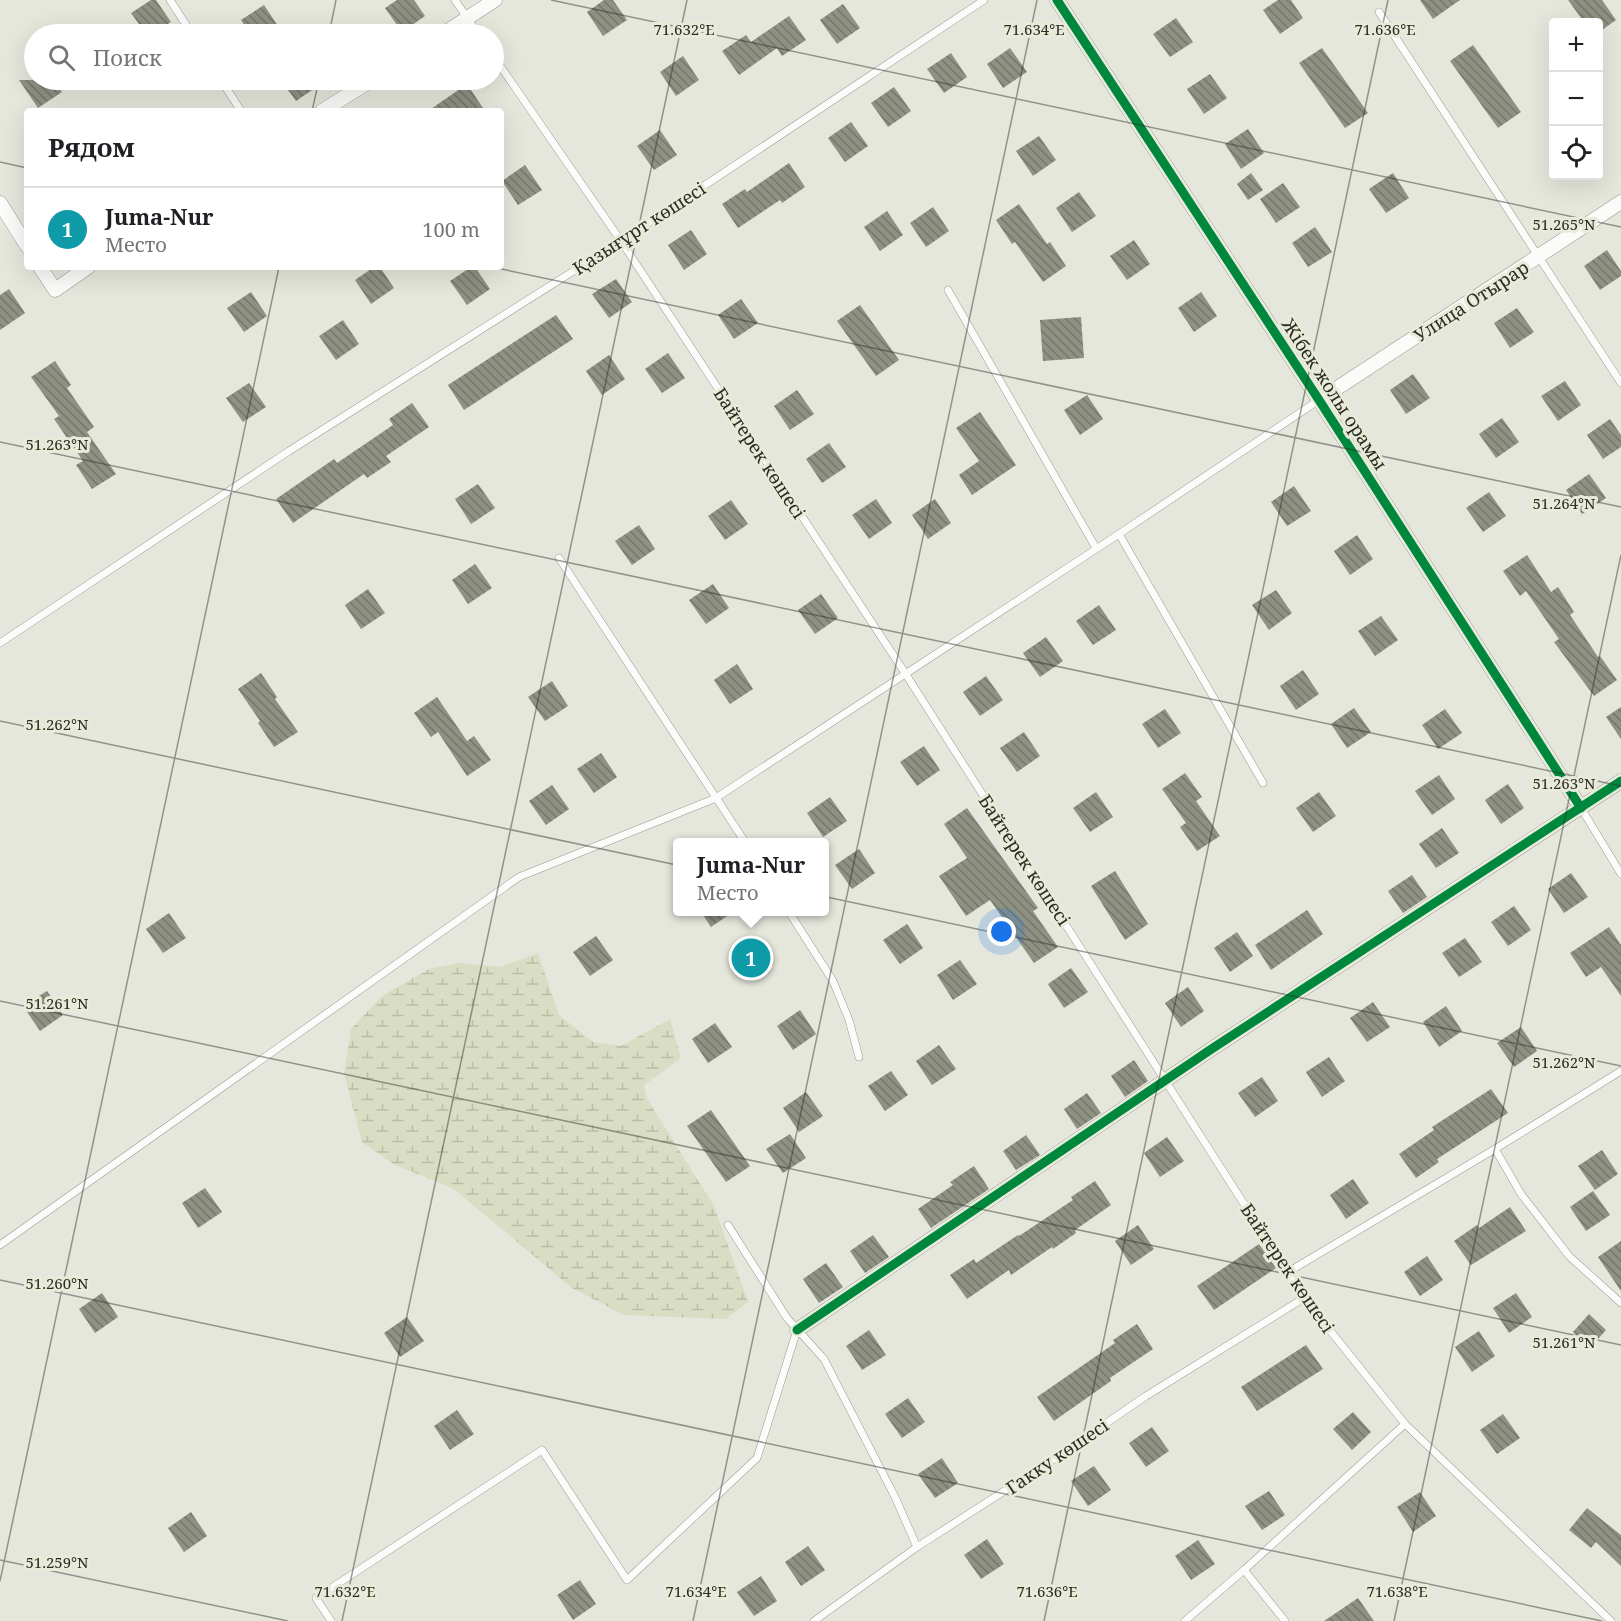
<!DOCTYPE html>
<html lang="ru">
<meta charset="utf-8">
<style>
:root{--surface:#fff;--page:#f6f6f6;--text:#202124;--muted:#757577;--line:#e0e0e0;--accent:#6c6d65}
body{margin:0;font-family:"Noto Serif",serif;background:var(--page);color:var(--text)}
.controls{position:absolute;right:18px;top:18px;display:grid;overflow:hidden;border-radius:6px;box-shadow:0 6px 24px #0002}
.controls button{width:54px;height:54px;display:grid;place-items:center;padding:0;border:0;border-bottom:2px solid var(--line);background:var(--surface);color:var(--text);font:30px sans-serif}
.you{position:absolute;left:1002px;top:932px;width:21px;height:21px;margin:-15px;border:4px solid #fff;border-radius:50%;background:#1a73e8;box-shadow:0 0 0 9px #1a73e833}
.badge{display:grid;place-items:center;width:39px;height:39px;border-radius:50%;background:var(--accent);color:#fff;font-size:20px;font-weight:700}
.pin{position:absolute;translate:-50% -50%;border:3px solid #fff;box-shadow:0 2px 6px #0006}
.popup{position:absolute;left:673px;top:838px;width:156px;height:78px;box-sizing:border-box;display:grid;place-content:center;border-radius:6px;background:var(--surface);filter:drop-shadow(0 2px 4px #0005);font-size:20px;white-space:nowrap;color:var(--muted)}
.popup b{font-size:22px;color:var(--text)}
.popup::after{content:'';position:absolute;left:50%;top:100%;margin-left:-12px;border:12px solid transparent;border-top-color:var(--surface)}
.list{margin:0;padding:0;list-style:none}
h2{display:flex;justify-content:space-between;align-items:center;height:78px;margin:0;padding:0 24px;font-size:26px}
h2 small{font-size:20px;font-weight:400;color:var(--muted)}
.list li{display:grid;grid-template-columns:39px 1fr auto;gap:18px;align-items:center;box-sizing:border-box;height:84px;padding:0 24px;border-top:2px solid var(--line)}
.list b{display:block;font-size:22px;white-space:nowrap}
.list p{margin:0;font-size:20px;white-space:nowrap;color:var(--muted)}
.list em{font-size:20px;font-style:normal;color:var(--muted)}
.icon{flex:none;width:33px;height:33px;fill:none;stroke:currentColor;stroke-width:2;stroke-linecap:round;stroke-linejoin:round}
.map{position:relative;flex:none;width:1621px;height:1621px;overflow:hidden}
.search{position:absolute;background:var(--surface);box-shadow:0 6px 24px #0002;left:24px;top:24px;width:480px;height:66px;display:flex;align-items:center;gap:15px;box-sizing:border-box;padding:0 21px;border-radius:33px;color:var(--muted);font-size:22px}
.panel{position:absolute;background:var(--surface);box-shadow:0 6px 24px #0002;left:24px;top:108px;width:480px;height:162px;border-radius:6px}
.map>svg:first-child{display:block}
.wetland{fill:url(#wetland-marsh)}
.building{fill:url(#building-back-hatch)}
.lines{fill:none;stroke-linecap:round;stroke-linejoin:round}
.lane-casing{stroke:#9a9b93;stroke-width:8}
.street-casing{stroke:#9a9b93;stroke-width:15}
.lane{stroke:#fbfbfa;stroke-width:7}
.street{stroke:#fbfbfa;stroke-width:14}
.cycleway-casing{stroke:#e8ebd8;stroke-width:13}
.cycleway{stroke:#00873e;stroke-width:9}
.ticks{fill:none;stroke:#2b2c25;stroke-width:1.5;stroke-opacity:0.45}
.labels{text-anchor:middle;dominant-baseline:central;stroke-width:6;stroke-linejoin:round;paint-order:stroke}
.street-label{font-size:18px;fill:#2b2c25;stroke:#e8ebd8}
.ticks-label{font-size:15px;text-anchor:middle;fill:#2b2c25;stroke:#e8ebd8;stroke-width:6;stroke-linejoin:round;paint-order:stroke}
</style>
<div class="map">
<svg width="1621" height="1621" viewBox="0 0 1621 1621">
<defs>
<pattern id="wetland-marsh" width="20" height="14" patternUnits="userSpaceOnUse" patternTransform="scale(1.5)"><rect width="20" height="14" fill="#d8ddc3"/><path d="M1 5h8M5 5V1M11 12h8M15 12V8" fill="none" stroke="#babea7"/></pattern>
<pattern id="building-back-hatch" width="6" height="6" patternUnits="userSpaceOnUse" patternTransform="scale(1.5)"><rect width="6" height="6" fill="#8f9183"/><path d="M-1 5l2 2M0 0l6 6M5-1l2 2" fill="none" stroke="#75776b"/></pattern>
</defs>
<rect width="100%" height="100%" fill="#e5e7dc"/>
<path class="wetland" d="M538,953L559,1015L593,1042L621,1046L670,1019L681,1058L644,1085L647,1099L714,1206L748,1302L726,1319L624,1315L572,1288L454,1189L393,1164L362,1142L344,1073L351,1029L382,996L429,969L459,963L500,967Z"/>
<g class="building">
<path d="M151,0H156L171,22L152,34H146L131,13Z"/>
<path d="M397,0H414L425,16L402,32L385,8Z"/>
<path d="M604,0H613L627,20L603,36L587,12Z"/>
<path d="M1278,0H1291L1303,18L1280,34L1263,10Z"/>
<path d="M1420,0H1460L1433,19Z"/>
<path d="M1568,0H1602L1616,20L1599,32V22H1584Z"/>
<path d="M843,4L860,28L837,44L820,20Z"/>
<path d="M264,5L280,29L272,34H250L241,20Z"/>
<path d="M789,16L806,40L782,56L777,48L739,75L722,51L746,35L751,42Z"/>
<path d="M1176,18L1193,42L1170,57L1153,34Z"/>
<path d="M1473,45L1521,112L1498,128L1450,61Z"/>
<path d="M1010,48L1027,72L1003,88L987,64Z"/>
<path d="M1322,48L1368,113L1345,128L1299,63Z"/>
<path d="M951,53L967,77L944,93L927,69Z"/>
<path d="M683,56L699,80L676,96L660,72Z"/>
<path d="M1210,74L1227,98L1204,114L1187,89Z"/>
<path d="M19,80H53L62,92L38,108Z"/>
<path d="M281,80H327L296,101Z"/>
<path d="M467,84L485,111H428Z"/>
<path d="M894,87L911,111L888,127L871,103Z"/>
<path d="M851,122L868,146L845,162L828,138Z"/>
<path d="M1248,129L1264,153L1241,169L1225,144Z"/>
<path d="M660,130L677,155L654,170L637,146Z"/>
<path d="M1039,136L1056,160L1033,176L1016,151Z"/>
<path d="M789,163L805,187L782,203L780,200L738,228L722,204L745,189L747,192Z"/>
<path d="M525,165L542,190L518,205L502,181Z"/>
<path d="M1251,173L1263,190L1248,200L1237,184Z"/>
<path d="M1393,173L1409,198L1386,213L1369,189Z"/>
<path d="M1283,183L1300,207L1276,223L1260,199Z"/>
<path d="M1079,192L1096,216L1072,232L1056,208Z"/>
<path d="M1019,204L1047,244L1050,242L1066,266L1043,282L1015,242L1012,244L996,220Z"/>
<path d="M933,207L949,231L926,247L910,223Z"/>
<path d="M887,211L903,235L880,251L864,227Z"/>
<path d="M1315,227L1332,252L1308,267L1292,243Z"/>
<path d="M691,230L707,254L684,270L668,245Z"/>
<path d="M1134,240L1150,264L1127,280L1110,256Z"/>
<path d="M1607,250L1621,271V276L1600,290L1584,266Z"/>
<path d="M374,267H380L394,288L371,304L355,280Z"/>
<path d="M471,267H475L490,289L467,305L450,281Z"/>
<path d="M616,279L632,302L609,318L592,294Z"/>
<path d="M9,289L25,313L0,330V295Z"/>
<path d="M251,292L267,316L244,332L227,308Z"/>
<path d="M1201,292L1217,316L1194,332L1178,308Z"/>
<path d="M741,299L758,323L734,339L718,315Z"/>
<path d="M860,305L899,360L876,376L837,321Z"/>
<path d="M1517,308L1534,332L1510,348L1494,323Z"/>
<path d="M556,315L573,339L464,410L448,385Z"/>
<path d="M1081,317L1084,358L1043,361L1040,320Z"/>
<path d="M343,320L359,344L336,360L319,336Z"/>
<path d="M668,353L685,378L662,393L645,369Z"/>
<path d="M609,355L625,379L602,395L586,371Z"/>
<path d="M55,361L71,385L67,388L94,427L87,432L116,474L92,489L76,465L83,461L54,419L59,416L31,377Z"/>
<path d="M1413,374L1430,398L1406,414L1390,390Z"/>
<path d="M1565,381L1581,405L1558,421L1541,396Z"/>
<path d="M249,383L266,407L243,422L226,398Z"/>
<path d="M797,390L814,414L790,430L774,406Z"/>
<path d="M1087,395L1103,419L1080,435L1064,410Z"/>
<path d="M412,403L429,427L386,456L391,462L367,478L364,474L293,523L276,499L334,459L337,463L393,425L389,419Z"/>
<path d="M980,412L1016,465L972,495L959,475L979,461L956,428Z"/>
<path d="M1502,418L1519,442L1496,458L1479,434Z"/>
<path d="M1610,419L1621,435V447L1603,459L1587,435Z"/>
<path d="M829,443L846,467L822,483L806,459Z"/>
<path d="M1589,474L1606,498L1582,514L1566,490Z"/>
<path d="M478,484L495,508L471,524L455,499Z"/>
<path d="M1294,486L1311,511L1287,526L1271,502Z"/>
<path d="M1489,492L1506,516L1483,532L1466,508Z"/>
<path d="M876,499L892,523L869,539L852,515Z"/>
<path d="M935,499L951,523L928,539L912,515Z"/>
<path d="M731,500L748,524L725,540L708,516Z"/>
<path d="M639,525L655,549L632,565L615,541Z"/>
<path d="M1357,535L1373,559L1350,575L1334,551Z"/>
<path d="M1527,555L1551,592L1558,587L1574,612L1570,615L1598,657L1600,656L1617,680L1594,696L1554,642L1559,639L1526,591L1520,596L1503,571Z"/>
<path d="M475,564L492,588L468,604L452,580Z"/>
<path d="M713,584L729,608L706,624L689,600Z"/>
<path d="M368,589L385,613L361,629L345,605Z"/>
<path d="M1276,590L1292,613L1269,630L1252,605Z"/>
<path d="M821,594L838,618L815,634L798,610Z"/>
<path d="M1099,605L1116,630L1093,645L1076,621Z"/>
<path d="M1381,616L1398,640L1375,656L1358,631Z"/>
<path d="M1046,637L1063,661L1040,677L1023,653Z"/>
<path d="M737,664L753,689L730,704L714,680Z"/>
<path d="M1303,670L1319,694L1296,710L1280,686Z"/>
<path d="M261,673L277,697L275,699L298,732L274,747L258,723L260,721L238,689Z"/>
<path d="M986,676L1003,700L980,716L963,692Z"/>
<path d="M552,681L568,706L545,721L528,697Z"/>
<path d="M437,697L467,741L474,736L491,760L467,776L438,732L431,737L414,713Z"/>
<path d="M1621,707V739L1606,717Z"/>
<path d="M1354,708L1371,732L1347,748L1331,724Z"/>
<path d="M1165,709L1181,733L1158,748L1142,724Z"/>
<path d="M1445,709L1462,733L1438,749L1422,725Z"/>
<path d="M1024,732L1040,756L1017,772L1000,748Z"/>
<path d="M924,746L940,770L917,786L900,762Z"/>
<path d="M601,753L617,777L594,793L577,769Z"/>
<path d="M1185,773L1202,797L1196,801L1220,836L1197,851L1180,827L1186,823L1162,789Z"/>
<path d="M1439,775L1455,799L1432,815L1415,791Z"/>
<path d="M1508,784L1524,808L1501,824L1485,800Z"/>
<path d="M552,785L569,809L546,825L529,801Z"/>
<path d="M1096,792L1113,817L1090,832L1073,808Z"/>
<path d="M1319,792L1336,816L1313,832L1296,808Z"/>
<path d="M830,797L847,821L823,837L807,813Z"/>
<path d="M967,808L1038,908L1033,911L1058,947L1034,963L990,900L966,916L939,876L967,858L944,824Z"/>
<path d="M1442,828L1459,853L1436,868L1419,844Z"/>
<path d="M859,849L875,873L852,889L835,865Z"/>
<path d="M1115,871L1148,924L1125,940L1091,886Z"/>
<path d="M1571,873L1588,897L1564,913L1548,889Z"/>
<path d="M1412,875L1427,897L1403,913L1388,891Z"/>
<path d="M1514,906L1531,930L1508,946L1491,922Z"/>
<path d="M1307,910L1323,934L1271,970L1255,945Z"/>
<path d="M701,912H733L711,927Z"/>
<path d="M169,913L186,938L163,953L146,929Z"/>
<path d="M907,924L923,948L900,964L883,940Z"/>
<path d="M1609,927L1621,945V996L1601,967L1586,977L1570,953Z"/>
<path d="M1237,932L1253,956L1230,972L1214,948Z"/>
<path d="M596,936L613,960L590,976L573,952Z"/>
<path d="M755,938L771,963L748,979L732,954Z"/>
<path d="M1465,938L1482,962L1459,977L1442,953Z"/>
<path d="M960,960L977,984L953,1000L937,975Z"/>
<path d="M1071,968L1088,992L1064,1008L1048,984Z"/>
<path d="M1188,987L1204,1011L1181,1027L1165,1003Z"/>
<path d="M47,991L63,1015L40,1031L23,1006Z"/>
<path d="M1373,1002L1390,1027L1367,1042L1350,1018Z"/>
<path d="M1446,1006L1462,1031L1439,1047L1423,1022Z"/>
<path d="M800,1010L816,1034L793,1050L777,1026Z"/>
<path d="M715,1023L732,1047L708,1063L692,1039Z"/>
<path d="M1521,1027L1537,1051L1514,1067L1497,1043Z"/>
<path d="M939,1045L956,1069L932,1085L916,1061Z"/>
<path d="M1329,1057L1345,1081L1322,1097L1306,1072Z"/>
<path d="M1134,1060L1148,1081L1125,1097L1111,1076Z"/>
<path d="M891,1071L908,1095L885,1111L868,1086Z"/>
<path d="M1262,1077L1278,1101L1255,1117L1238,1093Z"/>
<path d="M1491,1089L1508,1113L1437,1159L1439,1162L1416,1178L1399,1154L1434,1130L1432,1127Z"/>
<path d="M806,1092L823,1116L799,1132L783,1108Z"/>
<path d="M1087,1093L1101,1113L1077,1129L1064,1109Z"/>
<path d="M711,1110L750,1166L726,1182L687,1126Z"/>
<path d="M790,1134L806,1158L783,1173L766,1149Z"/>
<path d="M1026,1135L1040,1155L1016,1170L1003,1151Z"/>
<path d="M1167,1137L1184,1161L1160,1177L1144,1153Z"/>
<path d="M1602,1150L1618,1174L1595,1190L1578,1166Z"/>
<path d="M974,1166L989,1189L931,1228L918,1209L953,1185L950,1182Z"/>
<path d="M1353,1179L1369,1203L1346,1219L1330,1195Z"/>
<path d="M1095,1181L1111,1205L1075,1230L1076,1233L1053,1249L1052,1247L1011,1275L1009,1270L967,1299L950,1275L974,1259L976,1263L1018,1235L1019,1236L1073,1200L1071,1197Z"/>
<path d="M205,1188L222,1212L198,1228L182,1203Z"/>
<path d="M1593,1191L1610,1215L1586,1231L1570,1207Z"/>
<path d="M1510,1207L1526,1231L1471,1265L1454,1241L1477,1225L1479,1228Z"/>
<path d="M1138,1225L1154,1249L1131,1265L1115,1241Z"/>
<path d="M873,1235L889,1257L865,1273L850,1251Z"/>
<path d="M1621,1241V1291L1598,1257Z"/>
<path d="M1259,1244L1276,1268L1214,1310L1197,1286Z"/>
<path d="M1427,1256L1443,1280L1420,1296L1404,1272Z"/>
<path d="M826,1263L843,1287L819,1303L803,1279Z"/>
<path d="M102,1293L118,1317L95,1333L79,1309Z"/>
<path d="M1516,1293L1532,1317L1509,1333L1493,1308Z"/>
<path d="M1589,1314L1606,1330L1590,1348L1573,1332Z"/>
<path d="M407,1317L424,1341L400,1357L384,1333Z"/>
<path d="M1137,1324L1153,1349L1110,1378L1111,1381L1054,1421L1037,1397L1115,1343L1113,1340Z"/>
<path d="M869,1330L886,1355L862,1370L846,1346Z"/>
<path d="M1479,1331L1495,1356L1472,1372L1455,1347Z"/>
<path d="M1306,1345L1323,1369L1257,1411L1241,1387Z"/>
<path d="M908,1398L925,1422L902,1438L885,1414Z"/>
<path d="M457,1410L474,1434L450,1450L434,1426Z"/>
<path d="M1353,1412L1371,1432L1352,1450L1333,1429Z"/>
<path d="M1503,1414L1520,1438L1497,1454L1480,1430Z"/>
<path d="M1152,1427L1169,1451L1146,1467L1129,1443Z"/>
<path d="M942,1458L958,1483L935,1498L918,1474Z"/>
<path d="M1094,1466L1111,1490L1088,1506L1071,1481Z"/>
<path d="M1269,1491L1285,1515L1262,1530L1245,1506Z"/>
<path d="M1420,1492L1436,1516L1413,1532L1397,1507Z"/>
<path d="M1587,1508L1621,1535V1566L1596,1542L1591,1548L1569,1530Z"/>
<path d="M191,1512L207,1536L184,1552L168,1528Z"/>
<path d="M987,1539L1004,1564L981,1579L964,1555Z"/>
<path d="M1198,1540L1215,1564L1191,1580L1175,1556Z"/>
<path d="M808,1546L825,1570L801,1586L785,1562Z"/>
<path d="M761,1576L777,1601L754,1616L737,1592Z"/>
<path d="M580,1580L596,1604L573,1620L557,1595Z"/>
<path d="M1358,1598L1374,1621H1324Z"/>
</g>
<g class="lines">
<g class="lane-casing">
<g id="lane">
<path d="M170,0L192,34"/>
<path d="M455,0L478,34"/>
<path d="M1379,12L1621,383"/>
<path d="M494,57L621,241L905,673L1304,1298L1405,1424L1244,1570L1285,1621"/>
<path d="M221,80L241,111"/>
<path d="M948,290L1096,548"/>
<path d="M1119,534L1263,783"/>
<path d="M559,558L745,842"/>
<path d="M0,643L289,451L621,241L984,0"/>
<path d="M1581,808L1621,874"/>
<path d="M789,912L833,981L849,1020L859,1057"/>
<path d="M1495,1149L1521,1194L1569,1256L1621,1303"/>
<path d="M728,1225L787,1318L824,1359L895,1497L917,1547"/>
<path d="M0,1245L519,877L716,798L1119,534L1319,400"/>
<path d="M1288,1272L1495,1149L1621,1071"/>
<path d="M1405,1424L1611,1621"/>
<path d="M331,1621L316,1598L542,1450L627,1580L757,1458L797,1330"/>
<path d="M814,1621L917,1547L1048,1463L1146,1396L1304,1298"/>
<path d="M1185,1621L1244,1570"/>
</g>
</g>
<g class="street-casing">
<g id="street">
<path d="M1057,0L1319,400L1581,808"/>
<path d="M443,34L495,0"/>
<path d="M322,111L372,80"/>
<path d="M0,203L27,246"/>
<path d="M40,267L55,290L88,267"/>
<path d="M1319,400L1621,202"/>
<path d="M797,1330L1210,1050L1621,781"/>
</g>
</g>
<use href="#lane" class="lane"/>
<use href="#street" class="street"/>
<g class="cycleway-casing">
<g id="cycleway">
<path d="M1057,0L1319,400L1581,808"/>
<path d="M797,1330L1210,1050L1621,781"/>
</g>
</g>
<use href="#cycleway" class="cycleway"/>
</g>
<path class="ticks" d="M551,0L1621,227M329,34L336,0M312,111L319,80M0,162L27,168M492,267L1621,507M0,442L1621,786M0,721L1621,1066M0,1001L1621,1345M0,1280L1602,1621M0,1560L288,1621M0,1581L279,267M342,1621L687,0M693,1621L1037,0M1044,1621L1388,0M1394,1621L1621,555"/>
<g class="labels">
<g class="street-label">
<text transform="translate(639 228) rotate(-33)">Қазығұрт көшесі</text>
<text transform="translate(1471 301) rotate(-33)">Улица Отырар</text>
<text transform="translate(1335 394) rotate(57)">Жібек жолы орамы</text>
<text transform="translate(760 453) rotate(57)">Байтерек көшесі</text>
<text transform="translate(1025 860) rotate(57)">Байтерек көшесі</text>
<text transform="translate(1288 1268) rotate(56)">Байтерек көшесі</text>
<text transform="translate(1057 1456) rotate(-34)">Гакку көшесі</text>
</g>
</g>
<g class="ticks-label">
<text x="684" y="35">71.632°E</text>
<text x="1034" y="35">71.634°E</text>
<text x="1385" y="35">71.636°E</text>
<text x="1564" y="230">51.265°N</text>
<text x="57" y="450">51.263°N</text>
<text x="1564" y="509">51.264°N</text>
<text x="57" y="730">51.262°N</text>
<text x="1564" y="789">51.263°N</text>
<text x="57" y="1009">51.261°N</text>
<text x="1564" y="1068">51.262°N</text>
<text x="57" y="1289">51.260°N</text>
<text x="1564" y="1348">51.261°N</text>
<text x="57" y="1568">51.259°N</text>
<text x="345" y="1597">71.632°E</text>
<text x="696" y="1597">71.634°E</text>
<text x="1047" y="1597">71.636°E</text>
<text x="1397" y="1597">71.638°E</text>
</g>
</svg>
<div class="controls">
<button>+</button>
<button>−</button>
<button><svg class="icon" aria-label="locate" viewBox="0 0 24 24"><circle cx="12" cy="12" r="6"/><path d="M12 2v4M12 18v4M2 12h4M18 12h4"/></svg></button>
</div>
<div class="you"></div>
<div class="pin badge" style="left:751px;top:958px;background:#0f9aa8">1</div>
<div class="popup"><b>Juma-Nur</b>Место</div>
<div class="search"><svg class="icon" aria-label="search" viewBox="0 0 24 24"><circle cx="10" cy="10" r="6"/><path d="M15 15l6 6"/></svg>Поиск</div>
<section class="panel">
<h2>Рядом<small></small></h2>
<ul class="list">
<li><span class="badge" style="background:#0f9aa8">1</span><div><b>Juma-Nur</b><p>Место</p></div><em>100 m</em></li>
</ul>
</section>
</div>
